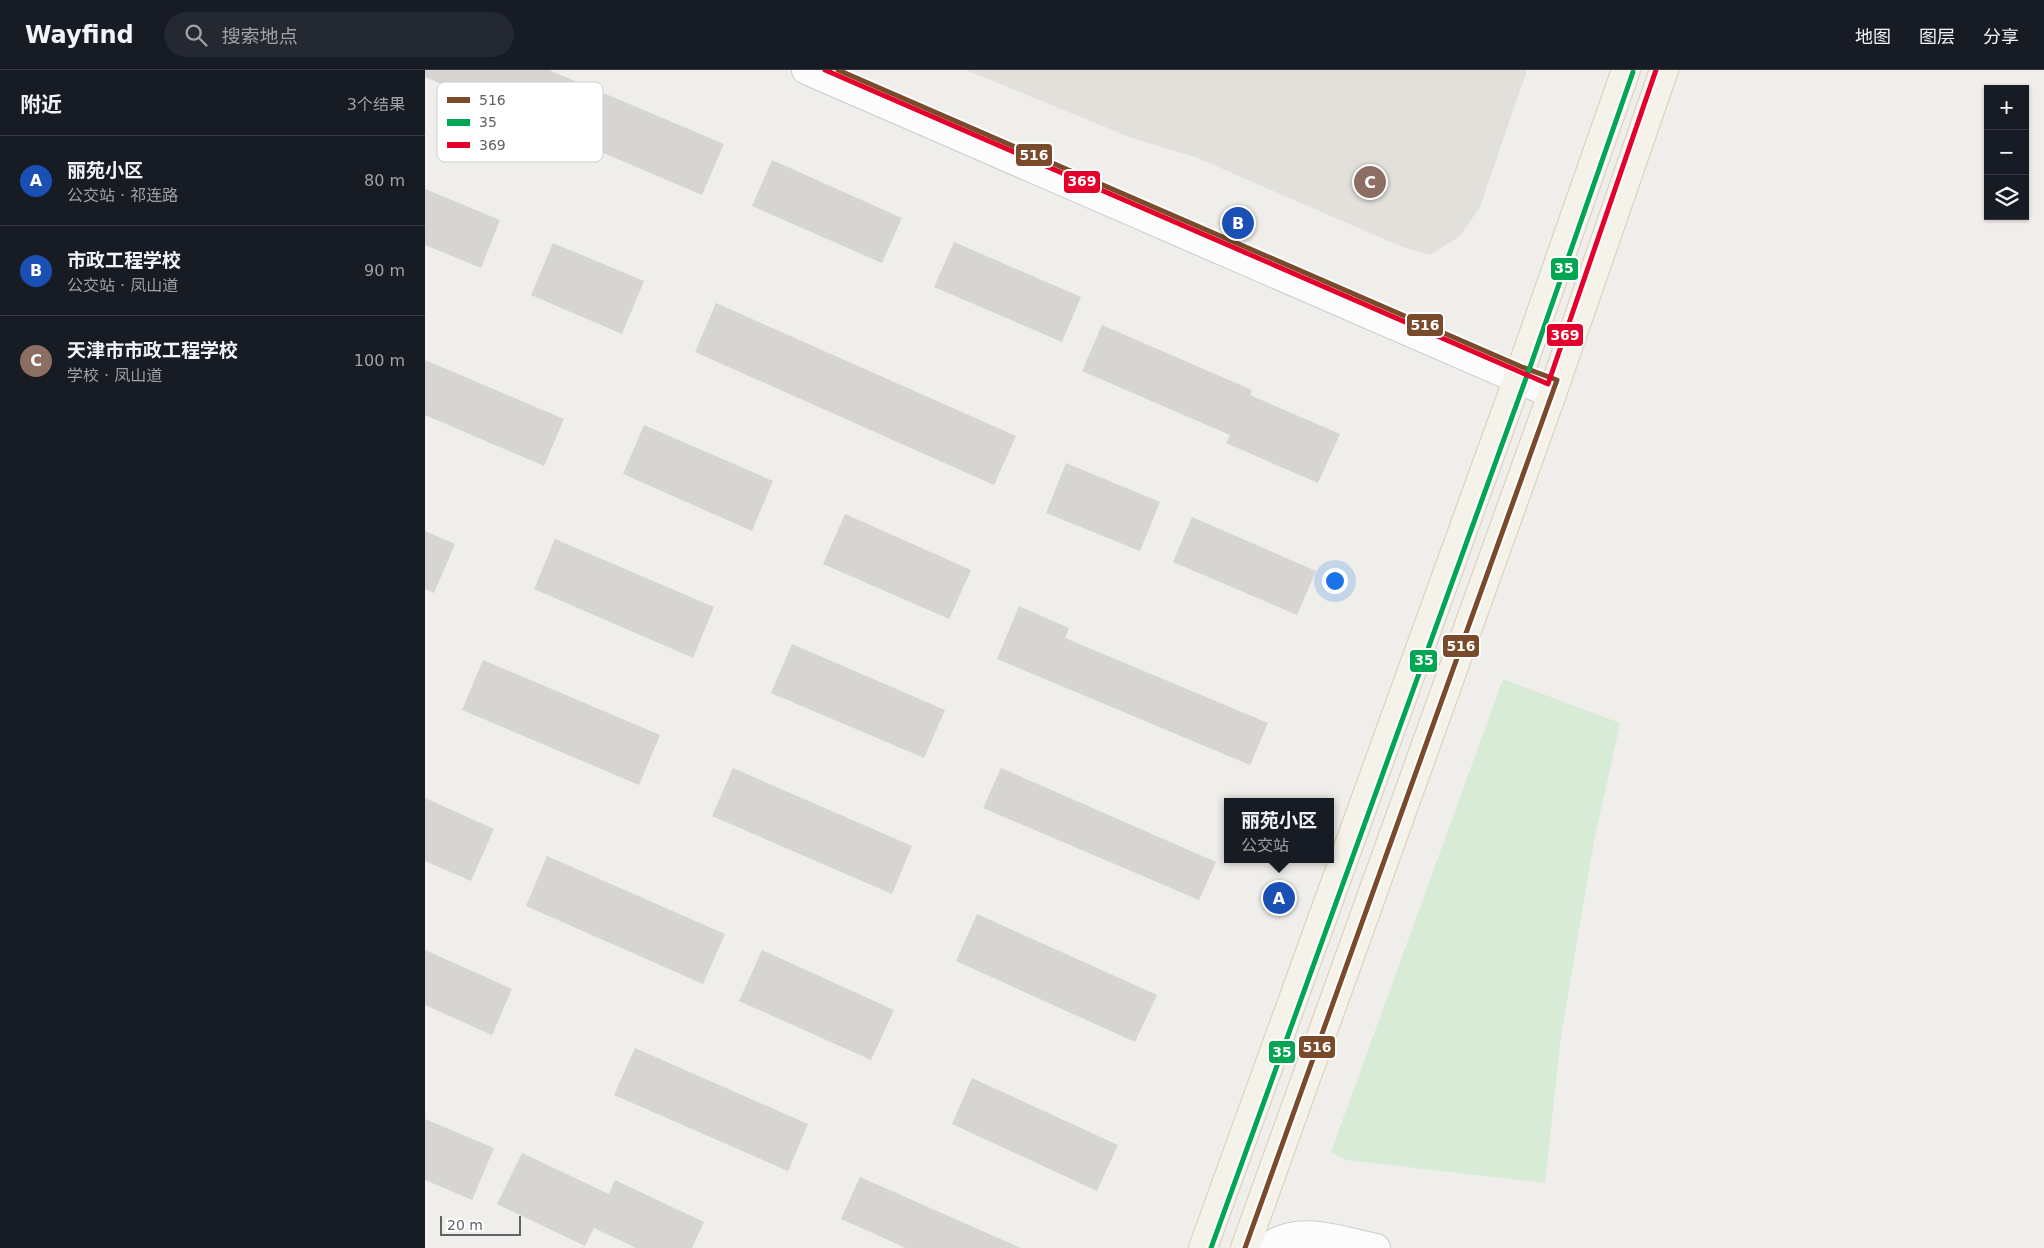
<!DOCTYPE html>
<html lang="zh">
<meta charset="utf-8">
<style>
:root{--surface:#171b24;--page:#242831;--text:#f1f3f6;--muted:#9ea1a6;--line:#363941;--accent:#919496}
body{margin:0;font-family:"DejaVu Sans","Noto Sans SC",sans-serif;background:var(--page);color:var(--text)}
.controls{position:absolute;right:15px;top:15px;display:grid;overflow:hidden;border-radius:0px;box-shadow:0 1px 4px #0004}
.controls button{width:45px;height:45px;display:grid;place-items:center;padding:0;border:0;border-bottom:1px solid var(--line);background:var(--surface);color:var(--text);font:25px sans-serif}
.scale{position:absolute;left:15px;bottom:12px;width:81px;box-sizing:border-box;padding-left:5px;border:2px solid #5f6368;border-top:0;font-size:14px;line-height:18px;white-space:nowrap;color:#5f6368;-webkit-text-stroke:4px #fff;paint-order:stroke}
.you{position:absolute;left:909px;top:510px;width:18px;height:18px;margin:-12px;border:4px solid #fff;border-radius:50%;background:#1a73e8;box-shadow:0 0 0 8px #1a73e833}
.badge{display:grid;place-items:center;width:32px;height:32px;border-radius:50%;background:var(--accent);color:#fff;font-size:16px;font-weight:700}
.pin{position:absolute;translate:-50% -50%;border:2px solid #fff;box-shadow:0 1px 5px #0006}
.popup{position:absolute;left:799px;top:728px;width:110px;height:65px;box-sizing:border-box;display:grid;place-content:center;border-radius:0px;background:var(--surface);filter:drop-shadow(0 1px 4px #0005);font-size:16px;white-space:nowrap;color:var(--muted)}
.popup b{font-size:19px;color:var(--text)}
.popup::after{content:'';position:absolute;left:50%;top:100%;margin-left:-10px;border:10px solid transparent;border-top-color:var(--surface)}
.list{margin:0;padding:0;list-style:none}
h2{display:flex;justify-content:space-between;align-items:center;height:65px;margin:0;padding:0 20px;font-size:21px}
h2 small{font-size:16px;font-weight:400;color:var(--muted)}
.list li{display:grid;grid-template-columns:32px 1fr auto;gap:15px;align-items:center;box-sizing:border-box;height:90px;padding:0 20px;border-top:1px solid var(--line)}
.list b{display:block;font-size:19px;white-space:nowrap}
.list p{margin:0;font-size:16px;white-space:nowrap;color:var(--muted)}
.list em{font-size:16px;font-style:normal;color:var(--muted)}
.icon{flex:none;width:28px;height:28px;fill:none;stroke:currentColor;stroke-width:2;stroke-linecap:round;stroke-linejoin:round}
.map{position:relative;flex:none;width:1619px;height:1178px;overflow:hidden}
header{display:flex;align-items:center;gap:30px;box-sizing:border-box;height:70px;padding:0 25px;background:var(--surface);border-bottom:1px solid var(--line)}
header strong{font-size:24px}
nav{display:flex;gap:28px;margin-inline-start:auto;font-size:18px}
.search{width:350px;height:45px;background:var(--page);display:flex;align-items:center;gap:12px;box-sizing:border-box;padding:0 18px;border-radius:28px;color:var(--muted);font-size:19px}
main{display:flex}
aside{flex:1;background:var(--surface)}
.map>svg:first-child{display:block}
.education{fill:#e2e0da}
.green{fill:#d8ebd6}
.building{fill:#d6d5d3}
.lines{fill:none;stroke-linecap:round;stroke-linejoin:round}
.minor-casing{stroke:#cbcccc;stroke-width:30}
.major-casing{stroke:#d7ceb8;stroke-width:30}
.minor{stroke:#fdfcfc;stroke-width:28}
.major{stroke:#f4f2e9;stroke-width:28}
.bus-1-casing{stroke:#fff;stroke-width:9}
.bus-2-casing{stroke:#fff;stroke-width:9}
.bus-3-casing{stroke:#fff;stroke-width:9}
.bus-1{stroke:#7a4b2a;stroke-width:5}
.bus-2{stroke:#00a651;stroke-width:5}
.bus-3{stroke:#e4002b;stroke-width:5}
.key{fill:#fff;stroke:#cfd0d2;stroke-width:1}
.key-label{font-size:14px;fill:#5f6368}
.line-badge{stroke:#fff;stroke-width:2}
.badge-label{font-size:14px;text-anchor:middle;font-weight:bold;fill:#fff}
</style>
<header>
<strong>Wayfind</strong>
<div class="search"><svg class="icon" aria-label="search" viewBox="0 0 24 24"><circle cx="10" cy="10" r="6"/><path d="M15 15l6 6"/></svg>搜索地点</div>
<nav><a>地图</a><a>图层</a><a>分享</a></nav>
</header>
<main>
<aside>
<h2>附近<small>3个结果</small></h2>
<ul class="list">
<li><span class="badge" style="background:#1a4fb4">A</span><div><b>丽苑小区</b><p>公交站 · 祁连路</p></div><em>80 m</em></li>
<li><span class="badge" style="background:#1a4fb4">B</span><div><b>市政工程学校</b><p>公交站 · 凤山道</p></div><em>90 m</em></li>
<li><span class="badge" style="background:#8d6e63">C</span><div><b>天津市市政工程学校</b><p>学校 · 凤山道</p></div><em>100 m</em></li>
</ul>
</aside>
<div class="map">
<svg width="1619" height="1178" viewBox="0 0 1619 1178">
<rect width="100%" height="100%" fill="#efeeea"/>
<path class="education" d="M541,0H1102L1055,137L1034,167L1005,185L977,177L770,87L707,68Z"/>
<path class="green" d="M1078,609L1195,653L1169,772L1136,966L1120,1113L921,1090L906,1082Z"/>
<g class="building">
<path d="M0,0H124L299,74L277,125L0,7Z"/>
<path d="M347,90L477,148L457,193L327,136Z"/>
<path d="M0,119L75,150L56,198L0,175Z"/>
<path d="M529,172L656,227L637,272L509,217Z"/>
<path d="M128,173L219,211L197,264L106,225Z"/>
<path d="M291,233L591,366L569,415L270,282Z"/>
<path d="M677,255L827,320L825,325L915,364L893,413L801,373L805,365L657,301Z"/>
<path d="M0,290L139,349L119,396L0,345Z"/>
<path d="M219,355L348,411L327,461L198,404Z"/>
<path d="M641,393L735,432L715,481L621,443Z"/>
<path d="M420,444L546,500L524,549L398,494Z"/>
<path d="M767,447L891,501L872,545L748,492Z"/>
<path d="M0,461L30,474L9,523L0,519Z"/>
<path d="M130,469L289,537L268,588L109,519Z"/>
<path d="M594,536L644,558L640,568L843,653L825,695L572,589Z"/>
<path d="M367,574L520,640L499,688L346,623Z"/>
<path d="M58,590L235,665L214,715L37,640Z"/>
<path d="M308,698L487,776L467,824L287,746Z"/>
<path d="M576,698L791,792L774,830L558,738Z"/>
<path d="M0,728L69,759L46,811L0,791Z"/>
<path d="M122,786L300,864L278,914L101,836Z"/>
<path d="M552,844L732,925L710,972L531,891Z"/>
<path d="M0,880L87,919L67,965L0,935Z"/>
<path d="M337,880L469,940L446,990L314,931Z"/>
<path d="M210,978L383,1054L363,1101L189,1025Z"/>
<path d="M547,1008L693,1075L672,1121L527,1054Z"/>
<path d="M0,1049L69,1078L47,1130L0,1110Z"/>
<path d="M97,1083L184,1124L190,1110L279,1152L267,1178H211L169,1158L160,1176L72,1134Z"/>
<path d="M435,1107L596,1178H481L416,1149Z"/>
</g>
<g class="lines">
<g class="minor-casing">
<g id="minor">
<path d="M381,0L1127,324"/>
<path d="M842,1178C873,1153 916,1171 951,1178"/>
</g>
</g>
<g class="major-casing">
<g id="major">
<path d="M778,1178L1097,297L1201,0"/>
<path d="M820,1178L1127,324L1239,0"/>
</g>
</g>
<use href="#minor" class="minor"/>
<use href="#major" class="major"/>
<g class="bus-1-casing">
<path id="bus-1" d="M413,0L1097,297L1132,310L820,1178"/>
</g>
<g class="bus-2-casing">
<path id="bus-2" d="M786,1178L1104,300L1208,2"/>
</g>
<g class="bus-3-casing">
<path id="bus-3" d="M400,0L1123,314L1231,0"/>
</g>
<use href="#bus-1" class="bus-1"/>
<use href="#bus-2" class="bus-2"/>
<use href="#bus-3" class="bus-3"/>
</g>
<rect x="12" y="12" width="166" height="80" rx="8" class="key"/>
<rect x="22" y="27" width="23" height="6" fill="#7a4b2a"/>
<rect x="22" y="49" width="23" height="7" fill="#00a651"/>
<rect x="22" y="72" width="23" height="6" fill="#e4002b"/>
<g class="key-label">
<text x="54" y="35">516</text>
<text x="54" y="57">35</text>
<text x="54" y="80">369</text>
</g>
<g class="line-badge">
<rect x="590" y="73" width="38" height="24" rx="5" fill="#7a4b2a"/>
<rect x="638" y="100" width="38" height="24" rx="5" fill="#e4002b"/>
<rect x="1125" y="187" width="29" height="24" rx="5" fill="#00a651"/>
<rect x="981" y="243" width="38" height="24" rx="5" fill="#7a4b2a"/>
<rect x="1121" y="253" width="38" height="24" rx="5" fill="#e4002b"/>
<rect x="1017" y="564" width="38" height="24" rx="5" fill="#7a4b2a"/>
<rect x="984" y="579" width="29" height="24" rx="5" fill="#00a651"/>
<rect x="873" y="965" width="38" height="24" rx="5" fill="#7a4b2a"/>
<rect x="843" y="970" width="28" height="24" rx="5" fill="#00a651"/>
</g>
<g class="badge-label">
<text x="609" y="90">516</text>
<text x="657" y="116">369</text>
<text x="1139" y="203">35</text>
<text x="1000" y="260">516</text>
<text x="1140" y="270">369</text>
<text x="1036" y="581">516</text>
<text x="999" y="595">35</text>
<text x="892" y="982">516</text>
<text x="857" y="987">35</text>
</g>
</svg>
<div class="controls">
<button>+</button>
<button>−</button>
<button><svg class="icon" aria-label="layers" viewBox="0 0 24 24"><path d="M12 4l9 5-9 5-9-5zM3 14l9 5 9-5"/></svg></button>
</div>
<div class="scale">20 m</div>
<div class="you"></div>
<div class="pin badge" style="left:854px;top:828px;background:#1a4fb4">A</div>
<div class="popup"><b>丽苑小区</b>公交站</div>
<div class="pin badge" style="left:813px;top:153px;background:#1a4fb4">B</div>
<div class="pin badge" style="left:945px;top:112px;background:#8d6e63">C</div>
</div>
</main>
